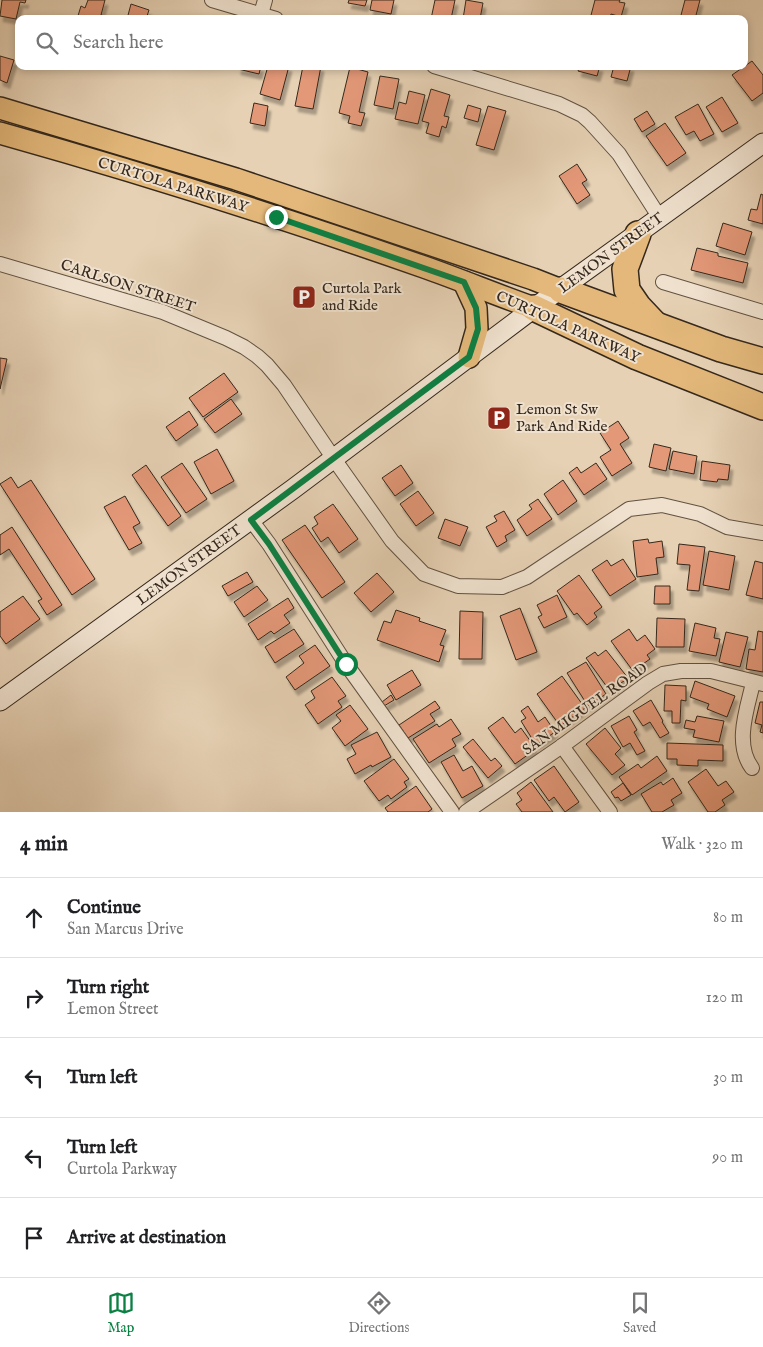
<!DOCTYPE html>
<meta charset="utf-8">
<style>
:root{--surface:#fff;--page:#f6f6f6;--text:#202124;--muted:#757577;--line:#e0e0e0;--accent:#0b8043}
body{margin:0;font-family:"IM FELL English",serif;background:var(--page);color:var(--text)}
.stop{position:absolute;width:15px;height:15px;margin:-11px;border:4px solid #0b8043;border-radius:50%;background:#fff}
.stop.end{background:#0b8043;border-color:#fff;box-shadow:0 1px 5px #0008}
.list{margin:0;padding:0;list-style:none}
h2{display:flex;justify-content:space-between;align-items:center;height:65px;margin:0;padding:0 20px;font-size:21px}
h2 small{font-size:16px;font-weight:400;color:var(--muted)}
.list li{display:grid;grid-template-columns:32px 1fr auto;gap:15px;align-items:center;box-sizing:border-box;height:80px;padding:0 20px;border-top:1px solid var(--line)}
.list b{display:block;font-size:19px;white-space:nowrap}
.list p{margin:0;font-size:16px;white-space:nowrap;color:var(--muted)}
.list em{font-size:16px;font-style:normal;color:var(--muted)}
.icon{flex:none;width:28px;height:28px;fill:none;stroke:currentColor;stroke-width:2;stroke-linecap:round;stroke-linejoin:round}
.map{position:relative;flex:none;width:763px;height:812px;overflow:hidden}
.search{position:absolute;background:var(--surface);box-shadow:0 2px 8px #0003;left:15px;right:15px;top:15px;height:55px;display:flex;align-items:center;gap:12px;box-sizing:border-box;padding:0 18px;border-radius:10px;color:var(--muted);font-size:19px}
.sheet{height:465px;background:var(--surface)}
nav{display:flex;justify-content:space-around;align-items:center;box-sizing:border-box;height:70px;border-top:1px solid var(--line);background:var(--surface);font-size:14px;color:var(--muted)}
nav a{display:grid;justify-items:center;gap:2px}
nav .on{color:var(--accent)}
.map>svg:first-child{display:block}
.building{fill:#e39878;stroke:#35281c;filter:url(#shadow)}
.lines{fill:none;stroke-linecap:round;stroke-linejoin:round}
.street-casing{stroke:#615242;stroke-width:16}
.secondary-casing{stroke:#35281c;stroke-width:21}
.primary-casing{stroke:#35281c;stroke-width:24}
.highway-casing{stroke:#35281c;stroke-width:28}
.street{stroke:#efe1ce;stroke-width:14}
.secondary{stroke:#efe1ce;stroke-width:19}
.primary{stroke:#e3b87a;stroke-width:21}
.highway{stroke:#e3b87a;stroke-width:25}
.route{stroke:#0b8043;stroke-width:6}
.labels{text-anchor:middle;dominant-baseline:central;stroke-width:4;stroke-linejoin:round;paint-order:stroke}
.street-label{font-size:15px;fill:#35281c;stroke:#efe1ce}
.poi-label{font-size:15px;fill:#35281c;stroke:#efe1ce;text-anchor:start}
</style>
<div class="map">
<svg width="763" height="812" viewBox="0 0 763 812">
<defs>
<filter id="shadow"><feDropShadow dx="3" dy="5.5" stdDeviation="1" flood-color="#0004"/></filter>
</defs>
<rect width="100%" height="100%" fill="#e6d1b4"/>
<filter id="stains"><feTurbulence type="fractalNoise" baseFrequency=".004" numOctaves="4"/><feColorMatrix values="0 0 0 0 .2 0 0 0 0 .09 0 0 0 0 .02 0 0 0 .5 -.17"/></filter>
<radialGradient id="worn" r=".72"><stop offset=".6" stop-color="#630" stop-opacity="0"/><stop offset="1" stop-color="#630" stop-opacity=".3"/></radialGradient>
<g class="building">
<path d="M2,0H26L25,3L20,2L16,19L0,16Z"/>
<path d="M88,0H105L101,15L108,17V19H77L81,6L85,8Z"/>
<path d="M349,0H367L365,6L348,3Z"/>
<path d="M372,0H394L391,14L370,10Z"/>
<path d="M435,0H455L451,19H431Z"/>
<path d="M466,0L483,3L480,19H463Z"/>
<path d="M595,0H620L619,2L625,3L621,17L611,14L610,19H590Z"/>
<path d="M685,0H700L695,19H680Z"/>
<path d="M131,4L149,10L146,19H127Z"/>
<path d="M0,56L14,60L7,83L0,80Z"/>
<path d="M752,61L763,75V93L752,101L732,75Z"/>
<path d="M238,66H261L259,74L238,69Z"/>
<path d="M268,66H289L280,100L260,94Z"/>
<path d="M303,66H321L313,109L295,106Z"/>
<path d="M580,66H600L597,76L578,71Z"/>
<path d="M614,66H631L627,81L611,77Z"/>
<path d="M350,67L368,72L359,112L365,113L361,126L348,123L350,116L339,113Z"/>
<path d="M380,76L399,79L393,109L374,105Z"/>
<path d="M431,89L450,95L444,116L449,117L446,128L442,126L439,137L426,133L429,123L422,121Z"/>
<path d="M409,91L425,95L418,124L395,119L399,102L406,104Z"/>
<path d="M722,97L738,123L722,132L706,107Z"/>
<path d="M254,103L268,106L265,126L250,123Z"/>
<path d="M698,104L714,134L700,141L694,131L686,135L675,117Z"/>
<path d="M468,105L481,109L478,122L464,118Z"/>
<path d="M488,106L506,111L494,150L476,145Z"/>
<path d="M647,111L655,124L642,132L634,119Z"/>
<path d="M665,123L686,153L667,166L646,136Z"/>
<path d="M577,164L587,180L582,183L590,195L577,204L559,176Z"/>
<path d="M761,194L763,195V224L748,220L751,209L757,210Z"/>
<path d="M723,223L752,232L745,255L716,246Z"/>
<path d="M697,248L718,253V256L748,263L743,283L691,270Z"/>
<path d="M0,358L7,359L0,389Z"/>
<path d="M224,373L238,392L203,417L189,398Z"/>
<path d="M231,399L242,414L215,433L204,419Z"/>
<path d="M189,411L198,425L176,441L166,427Z"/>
<path d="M618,421L629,438L620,444L632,463L612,476L600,457L611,450L600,433Z"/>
<path d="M654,444L671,448L666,471L649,467Z"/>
<path d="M217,449L234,481L211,494L194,462Z"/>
<path d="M673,451L697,456L694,474L669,469Z"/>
<path d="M702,461L730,465L728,480L718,479L717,482L700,480Z"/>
<path d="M182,463L207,499L186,513L161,477Z"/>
<path d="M596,463L607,479L584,495L569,473L577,467L581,473Z"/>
<path d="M146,465L181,516L168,526L132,475Z"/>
<path d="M401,465L413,483L395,496L382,478Z"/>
<path d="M11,477L18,488L31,480L95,579L72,595L0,484Z"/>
<path d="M563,480L577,501L558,515L544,494Z"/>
<path d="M418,491L434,513L416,526L400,504Z"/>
<path d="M125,496L140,523L133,527L142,543L129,550L104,507Z"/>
<path d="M538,499L552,519L527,536L517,520L532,509L529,505Z"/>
<path d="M333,504L358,539L339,553L328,537L321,542L312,528L318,524L314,517Z"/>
<path d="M504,511L515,530L505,536L507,541L497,547L486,527L497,521L494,516Z"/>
<path d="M445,519L468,527L460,546L438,538Z"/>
<path d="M305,525L345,582L322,598L282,540Z"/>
<path d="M12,527L62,605L47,615L38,601L42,599L9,549L0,555V535Z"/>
<path d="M648,539L649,543L662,541L664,557L656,558L658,574L637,577L633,541Z"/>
<path d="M679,544L705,547L699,591L687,590L690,565L677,564Z"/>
<path d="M709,551L735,556L729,590L703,585Z"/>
<path d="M623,559L636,579L610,596L592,570L607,560L611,566Z"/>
<path d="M755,561L763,563V599L746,595Z"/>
<path d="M247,572L253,582L228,596L222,586Z"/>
<path d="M377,573L394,592L371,612L354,593Z"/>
<path d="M579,575L602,607L594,613L597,617L587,625L577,613L574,615L557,591Z"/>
<path d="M257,586L268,600L244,617L234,602Z"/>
<path d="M655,586H670V604H654Z"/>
<path d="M557,595L567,617L544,628L538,617L542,615L537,605Z"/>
<path d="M23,596L40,619L6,644L0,636V612Z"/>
<path d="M288,598L294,608L284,615L290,623L274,634L271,631L258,640L248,624Z"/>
<path d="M520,608L537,652L516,660L500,616Z"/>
<path d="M396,610L420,618L419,621L446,630L440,645L444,646L439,662L377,640L384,621L391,623Z"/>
<path d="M460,611L483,612L482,659H459Z"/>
<path d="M657,618L685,619L684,647H656Z"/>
<path d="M695,623L716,628L714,638L720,639L716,656L689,651Z"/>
<path d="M294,629L304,644L275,663L265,647Z"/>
<path d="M629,629L637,641L645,635L655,649L647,655L650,659L633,671L611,641Z"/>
<path d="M758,631L763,632V672L746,669L749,649L755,650Z"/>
<path d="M726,632L748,637L740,667L719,662Z"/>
<path d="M315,645L330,666L295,690L286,677L304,663L299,656Z"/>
<path d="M606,650L628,678L610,691L586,658L595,652L598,656Z"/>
<path d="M586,662L606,694L588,706L567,673Z"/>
<path d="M412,670L421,685L396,700L387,685Z"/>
<path d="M562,676L585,708L560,726L537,694Z"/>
<path d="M332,677L346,696L338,701L342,707L318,724L305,705L315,698L311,691Z"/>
<path d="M695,681L735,696L727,717L707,709L709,704L690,697Z"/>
<path d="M665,685L686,686V701L681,700L680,723H672V711H664Z"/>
<path d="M391,695L394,700L384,706L382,702Z"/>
<path d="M651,700L663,721L662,722L669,733L660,738L650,722L643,726L633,711Z"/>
<path d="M435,701L440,708L430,714L435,721L408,738L399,725Z"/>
<path d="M760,702H763V733L760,732L762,725L755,723Z"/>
<path d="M350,705L368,729L345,746L332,728L341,721L336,715Z"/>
<path d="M528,706L538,722L545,717L555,732L536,745L521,721L526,718L521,711Z"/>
<path d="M629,716L637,730L634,732L645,751L637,755L630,743L623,747L611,726Z"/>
<path d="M697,716L724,721L719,742L693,737L695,730L684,728L686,720L695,722Z"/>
<path d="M503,717L515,733L521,728L536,749L515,764L488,728Z"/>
<path d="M451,719L461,734L452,739L456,746L429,763L413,739L437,724L439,727Z"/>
<path d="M605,728L621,748L615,754L625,765L612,775L586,744Z"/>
<path d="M377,732L391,757L372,767L371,765L355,774L347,759L356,754L351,745Z"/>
<path d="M473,739L491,761L495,758L502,766L488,778L463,747Z"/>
<path d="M667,743L723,745V761L698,760V766L677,765V759H667Z"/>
<path d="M454,755L463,771L472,766L483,786L462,798L441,762Z"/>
<path d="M657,756L667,771L632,795L619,777L638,764L641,768Z"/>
<path d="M394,759L409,779L404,782L407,787L391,799L388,795L379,801L364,781Z"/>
<path d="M554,766L579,802L565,812L554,797L549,801L534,780Z"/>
<path d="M706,769L718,786L726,781L734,792L722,800L725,805L715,812H708L688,782Z"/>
<path d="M673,778L682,793L671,800L674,805L662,812H652L641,794L661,782L663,785Z"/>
<path d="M531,782L553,812H522L516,804L522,800L517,793Z"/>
<path d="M623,783L631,795L621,801L618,797L615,798L611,792Z"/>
<path d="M416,786L432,809L428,812H388L385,808Z"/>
</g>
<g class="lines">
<g class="street-casing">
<g id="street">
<path d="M212,0L276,19"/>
<path d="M261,14L265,0"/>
<path d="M434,66L559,104L582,115L590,122L619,154L660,218"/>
<path d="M0,264L163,312L226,338L244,347L257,356L267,365L284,385L334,459L392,541L424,574L458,586L502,587L527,577L629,509L662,505L700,514L727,527L763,533"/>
<path d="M663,282L763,312"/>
<path d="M251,520L269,544L346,664L452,812"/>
<path d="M562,746L610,812"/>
<path d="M752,768C734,744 747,709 753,683"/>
<path d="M466,812L562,746L648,683L663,674L681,671H711L763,684"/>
</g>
</g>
<g class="secondary-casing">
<path id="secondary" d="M0,701L293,489L534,308L763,143"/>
</g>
<g class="primary-casing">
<g id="primary">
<path d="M0,108L236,179L533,279L561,290"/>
<path d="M0,133C143,173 284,218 424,267C461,280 497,295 534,308"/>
<path d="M464,282L476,308L477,329L469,357"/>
</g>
</g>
<g class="highway-casing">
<g id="highway">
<path d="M638,234L625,269L627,290L638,306L655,324"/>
<path d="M561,290L721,349L763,361"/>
<path d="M534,308L637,357L763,407"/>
</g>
</g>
<use href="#street" class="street"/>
<use href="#secondary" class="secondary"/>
<use href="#primary" class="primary"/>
<use href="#highway" class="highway"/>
</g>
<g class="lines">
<path class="route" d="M276,217L464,282L476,308L478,329L469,357L251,520L269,544L346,664"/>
</g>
<defs>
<g id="parking-square" transform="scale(1.25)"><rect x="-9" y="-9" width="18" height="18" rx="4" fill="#8f2418" stroke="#efe1ce"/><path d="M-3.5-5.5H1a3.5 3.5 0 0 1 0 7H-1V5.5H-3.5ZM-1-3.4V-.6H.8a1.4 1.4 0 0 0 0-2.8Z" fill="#fff"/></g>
</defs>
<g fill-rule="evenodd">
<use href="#parking-square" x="304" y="297"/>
<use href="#parking-square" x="499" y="418"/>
</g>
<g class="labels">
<g class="street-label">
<text transform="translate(173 185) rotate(17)">CURTOLA PARKWAY</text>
<text transform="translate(611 253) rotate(-36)">LEMON STREET</text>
<text transform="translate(128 286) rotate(18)">CARLSON STREET</text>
<text transform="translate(568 327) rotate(24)">CURTOLA PARKWAY</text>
<text transform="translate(189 565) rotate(-36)">LEMON STREET</text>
<text transform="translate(585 709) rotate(-35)">SAN MIGUEL ROAD</text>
</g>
<g class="poi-label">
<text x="322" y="288">Curtola Park<tspan x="322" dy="17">and Ride</tspan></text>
<text x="516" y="409">Lemon St Sw<tspan x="516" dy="17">Park And Ride</tspan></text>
</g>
</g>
<rect width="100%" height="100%" filter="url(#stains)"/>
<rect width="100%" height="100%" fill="url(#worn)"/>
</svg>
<div class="stop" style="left:346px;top:664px"></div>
<div class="stop end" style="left:276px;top:217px"></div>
<div class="search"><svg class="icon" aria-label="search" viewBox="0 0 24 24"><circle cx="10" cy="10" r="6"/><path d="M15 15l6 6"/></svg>Search here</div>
</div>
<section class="sheet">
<h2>4 min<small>Walk · 320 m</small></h2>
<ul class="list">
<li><svg class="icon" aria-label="ahead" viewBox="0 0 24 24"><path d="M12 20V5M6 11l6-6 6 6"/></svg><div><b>Continue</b><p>San Marcus Drive</p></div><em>80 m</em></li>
<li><svg class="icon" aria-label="right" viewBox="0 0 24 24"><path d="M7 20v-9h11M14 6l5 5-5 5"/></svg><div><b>Turn right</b><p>Lemon Street</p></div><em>120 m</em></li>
<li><svg class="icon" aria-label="left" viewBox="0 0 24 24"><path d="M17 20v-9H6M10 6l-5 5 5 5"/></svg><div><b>Turn left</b></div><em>30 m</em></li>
<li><svg class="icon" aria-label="left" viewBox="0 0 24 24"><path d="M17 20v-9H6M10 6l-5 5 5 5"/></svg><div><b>Turn left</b><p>Curtola Parkway</p></div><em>90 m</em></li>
<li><svg class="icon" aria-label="arrive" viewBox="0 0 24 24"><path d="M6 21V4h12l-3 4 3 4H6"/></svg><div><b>Arrive at destination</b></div></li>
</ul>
</section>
<nav>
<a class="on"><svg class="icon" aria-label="map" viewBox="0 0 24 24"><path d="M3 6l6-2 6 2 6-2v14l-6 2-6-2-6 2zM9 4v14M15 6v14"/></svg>Map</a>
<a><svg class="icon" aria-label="directions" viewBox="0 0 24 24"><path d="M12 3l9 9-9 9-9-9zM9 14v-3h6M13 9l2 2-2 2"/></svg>Directions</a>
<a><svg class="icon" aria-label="saved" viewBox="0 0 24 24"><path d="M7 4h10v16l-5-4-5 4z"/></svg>Saved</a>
</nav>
